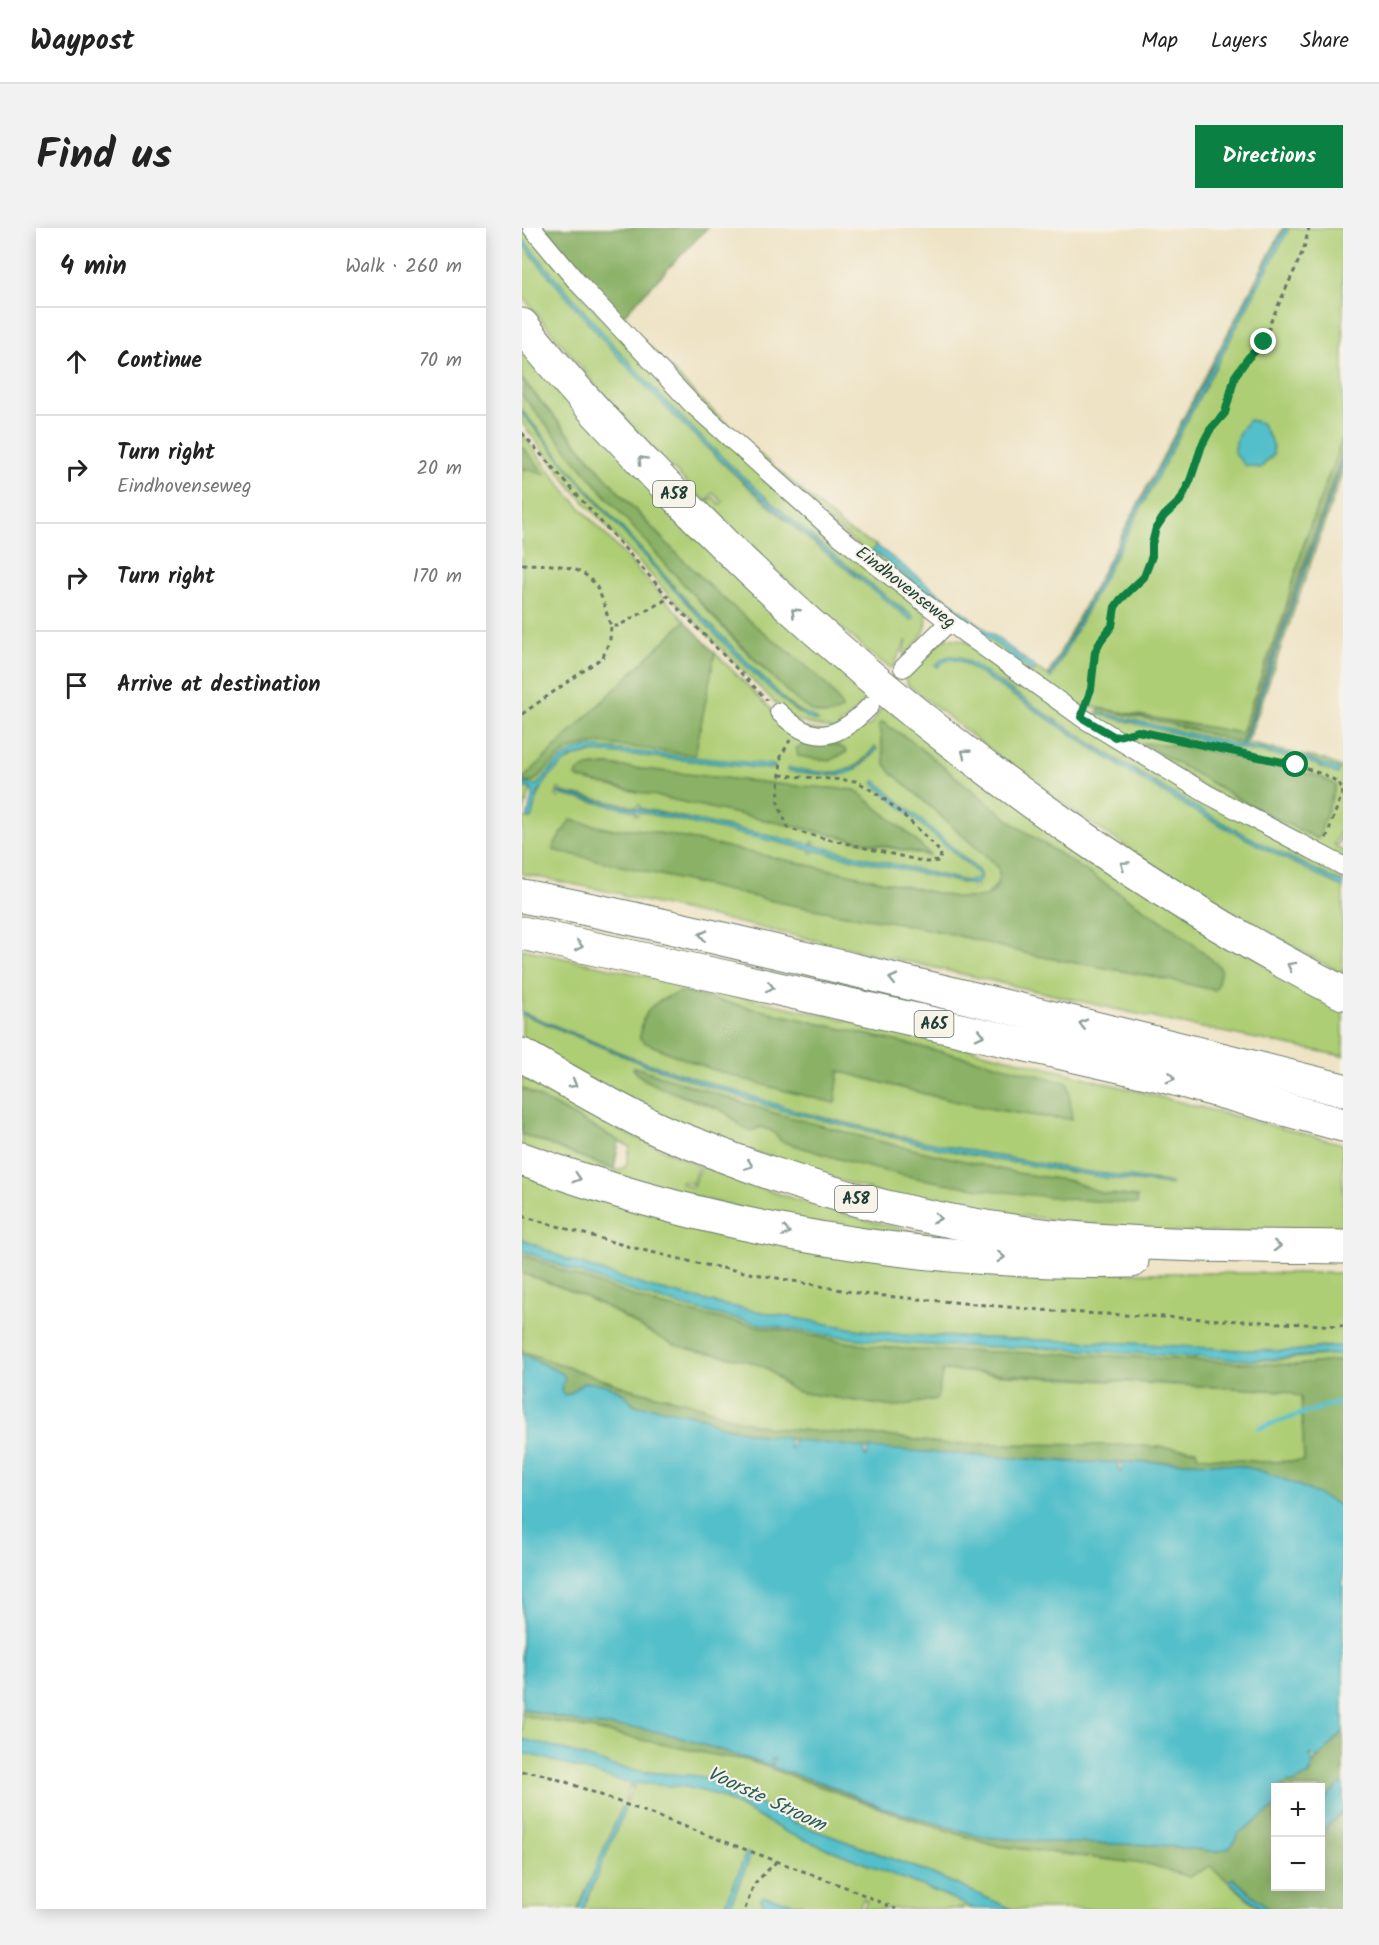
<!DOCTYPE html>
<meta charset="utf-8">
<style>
:root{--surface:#fff;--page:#f2f2f2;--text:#222;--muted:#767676;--line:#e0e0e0;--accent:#0b8043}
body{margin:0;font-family:Kalam,sans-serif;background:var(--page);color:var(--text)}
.controls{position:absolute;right:18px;bottom:18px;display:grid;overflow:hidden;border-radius:0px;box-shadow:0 3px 15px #0003}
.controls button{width:54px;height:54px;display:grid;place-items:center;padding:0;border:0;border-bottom:2px solid var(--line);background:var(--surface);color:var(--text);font:30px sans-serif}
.stop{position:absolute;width:18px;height:18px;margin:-14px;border:4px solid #0b8043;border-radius:50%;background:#fff}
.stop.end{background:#0b8043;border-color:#fff;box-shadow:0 2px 6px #0008}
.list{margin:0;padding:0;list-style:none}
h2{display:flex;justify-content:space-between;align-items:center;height:78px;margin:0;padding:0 24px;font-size:26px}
h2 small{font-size:20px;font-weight:400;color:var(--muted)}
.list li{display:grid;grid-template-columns:39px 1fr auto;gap:18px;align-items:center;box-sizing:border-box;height:108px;padding:0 24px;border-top:2px solid var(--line)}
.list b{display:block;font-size:22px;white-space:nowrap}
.list p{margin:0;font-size:20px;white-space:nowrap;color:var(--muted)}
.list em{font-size:20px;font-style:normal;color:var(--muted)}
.icon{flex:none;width:33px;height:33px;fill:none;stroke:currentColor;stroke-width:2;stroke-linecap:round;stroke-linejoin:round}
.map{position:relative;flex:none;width:821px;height:1681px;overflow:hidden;border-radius:0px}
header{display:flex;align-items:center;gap:36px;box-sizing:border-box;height:84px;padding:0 30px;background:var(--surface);border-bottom:2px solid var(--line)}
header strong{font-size:28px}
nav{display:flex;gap:33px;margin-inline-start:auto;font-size:21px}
.intro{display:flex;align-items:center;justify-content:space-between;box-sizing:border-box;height:144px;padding:0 36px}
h1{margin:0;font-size:42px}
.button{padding:15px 27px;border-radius:0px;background:var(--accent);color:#fff;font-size:21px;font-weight:700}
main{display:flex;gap:36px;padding:0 36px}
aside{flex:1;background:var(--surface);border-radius:0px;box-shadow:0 3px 15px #0003}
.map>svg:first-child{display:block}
.green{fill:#aece75;stroke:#668654;stroke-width:1.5;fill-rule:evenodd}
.forest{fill:#8ab166;stroke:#54774d;stroke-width:1.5}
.water{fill:#52bfca;stroke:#387e7f;stroke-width:1.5}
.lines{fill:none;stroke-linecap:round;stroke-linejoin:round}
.stream{stroke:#52bfca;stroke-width:5}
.street-casing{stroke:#677767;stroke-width:20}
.highway-casing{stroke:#677767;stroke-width:35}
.path{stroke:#677767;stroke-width:3;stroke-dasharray:4.5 4.5;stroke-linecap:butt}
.street{stroke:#fff;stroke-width:18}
.highway{stroke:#fff;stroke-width:33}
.oneway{stroke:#8f9e9a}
.route{stroke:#0b8043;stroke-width:8}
.labels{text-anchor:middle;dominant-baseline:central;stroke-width:4.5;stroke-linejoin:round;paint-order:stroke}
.shield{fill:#f7f3e8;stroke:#60746a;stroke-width:1.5}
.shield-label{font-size:16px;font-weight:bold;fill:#1f3d34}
.street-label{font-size:18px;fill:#1f3d34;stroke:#f7f3e8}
.water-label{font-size:20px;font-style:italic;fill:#2c5e5a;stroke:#f7f3e8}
</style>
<header>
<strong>Waypost</strong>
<nav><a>Map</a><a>Layers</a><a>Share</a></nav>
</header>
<div class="intro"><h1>Find us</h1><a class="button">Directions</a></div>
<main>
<aside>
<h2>4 min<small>Walk · 260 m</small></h2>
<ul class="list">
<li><svg class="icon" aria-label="ahead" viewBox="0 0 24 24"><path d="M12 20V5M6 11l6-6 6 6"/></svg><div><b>Continue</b></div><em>70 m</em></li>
<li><svg class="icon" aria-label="right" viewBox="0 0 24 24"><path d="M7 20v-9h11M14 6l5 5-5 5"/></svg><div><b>Turn right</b><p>Eindhovenseweg</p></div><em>20 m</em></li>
<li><svg class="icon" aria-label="right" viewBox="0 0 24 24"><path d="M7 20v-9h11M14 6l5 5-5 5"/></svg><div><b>Turn right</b></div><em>170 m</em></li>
<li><svg class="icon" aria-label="arrive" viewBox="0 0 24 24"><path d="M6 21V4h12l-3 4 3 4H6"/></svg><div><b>Arrive at destination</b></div></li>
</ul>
</aside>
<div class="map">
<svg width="821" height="1681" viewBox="0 0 821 1681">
<rect width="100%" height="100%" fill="#f7f3e8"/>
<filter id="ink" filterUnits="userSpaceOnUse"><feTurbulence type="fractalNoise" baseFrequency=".0167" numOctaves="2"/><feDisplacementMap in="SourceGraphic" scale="12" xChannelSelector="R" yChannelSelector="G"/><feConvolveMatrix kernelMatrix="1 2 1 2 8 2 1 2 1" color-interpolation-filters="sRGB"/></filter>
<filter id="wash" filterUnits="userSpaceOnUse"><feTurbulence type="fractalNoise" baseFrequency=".008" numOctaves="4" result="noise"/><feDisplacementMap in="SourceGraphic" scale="24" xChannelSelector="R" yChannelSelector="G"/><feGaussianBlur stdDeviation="1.35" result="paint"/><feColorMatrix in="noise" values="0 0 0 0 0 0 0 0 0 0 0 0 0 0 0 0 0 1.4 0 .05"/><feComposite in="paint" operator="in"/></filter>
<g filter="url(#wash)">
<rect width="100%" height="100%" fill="#eee3c5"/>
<g class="green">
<path d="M0,0H4L76,85L403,383C410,401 395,414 384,427L381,425L385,414L384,413L371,439L369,440L356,432L253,342L185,275L191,269L198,276L201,274L191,265L184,274L135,225L71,154L0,68V15C90,125 188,233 300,322C329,345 361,367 392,389C307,326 222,254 148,178C96,124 48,67 0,10Z"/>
<path d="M16,0H23L80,69L176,169L242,230L325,302L354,317L351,322L512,444L514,440L526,447L761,0H763L539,426L528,449L529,450L767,0H821V209L784,309L763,382L719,505L560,477L574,487L575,483L578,481L615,488L719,514L821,224V230L720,518L578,484L577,486L698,517L785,533L816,546L817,541L784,530L722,518L821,235V243L726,514L729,516L803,532L821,540V597L812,616L815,617L821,603L819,611L814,619L821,622V633C681,565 550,481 425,387C273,272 137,148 16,0ZM728,192L739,195L751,216V227L739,240L724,237L713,226C713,211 717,202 728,192ZM621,515L664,518L796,548L814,557L796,611L731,579Z"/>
<path d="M0,114L346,468L341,476L313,502L271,492L241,463L144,364L50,260L0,195V185C86,290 176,390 274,484L296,492L270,479L166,374L44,237L0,182V167C42,219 86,270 130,320C180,378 233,440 294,485L262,420L216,385L152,323L95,262L0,151Z"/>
<path d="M0,206L45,265L163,393L2,550L6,555C17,554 29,533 39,526C51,518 63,516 77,515L173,526L193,425L265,497L325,508L341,498H348L361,478L821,778V828L650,794L100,668V666L0,646V590L9,591C18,551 38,524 83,524L249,541L253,538L66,519C45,524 29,541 15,557L0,556V240L22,246L0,218ZM360,494L388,512L496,599L654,702L692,762L629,748L515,728L430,706L372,694L318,686L255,674L31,622V619L49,592L88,601H115L158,609L437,670C454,670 463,673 473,658C479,651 478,648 476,639L368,543L363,536L357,498ZM353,519L355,521C337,542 335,543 307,548L306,544C331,545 338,535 353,519ZM85,537L264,557L333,562L389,608L408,627L406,628L66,553V539ZM353,553L456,642L457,653L454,656L455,660L451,661V657L292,622L291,625L288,624L289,622C232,608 175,594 117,584L116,587L113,586L114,583L39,567L38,570L34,568L36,561L40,562V564L114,579L116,577H118V580L290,617V614L293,615V618L443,653L456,651V646L451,641L352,555Z"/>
<path d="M422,410L442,412L821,643V655L724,608L668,576L577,520L438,429H424L413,437L416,439C424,431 430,429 441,434C516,484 592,537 671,582C720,609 770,635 821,659V746C737,700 653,653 575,599C509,554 447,506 385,456L383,449Z"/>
<path d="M0,559L9,561L0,589Z"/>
<path d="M0,721L316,790L494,832L821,916V1005L620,1004L376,971L168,903L0,816V786L121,836L259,882L415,920L475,932L586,950L650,957L644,954L560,943L422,918L275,883L116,832L0,784ZM191,771L477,837L549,891C470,886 393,864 317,843L313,875L310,874C246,858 182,841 122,813L118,810L121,791ZM113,839L252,885L360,914L494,945L549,953L580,965L615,969V975L555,972L395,950L343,938L259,913L250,903L239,899L229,903L200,882L159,868Z"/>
<path d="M0,849L99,903L177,937L170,956L160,953L159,955L170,960L180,938C270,974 363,1000 458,1017L357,1015L0,925V906L87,940L97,942L104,938L108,919L0,860Z"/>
<path d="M0,945L582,1045H821V1119L808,1118L770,1123L717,1122L606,1115L382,1107L339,1102L202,1077L123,1058L44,1031L0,1012Z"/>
<path d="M0,1022C115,1072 238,1101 363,1113C422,1119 481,1118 540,1121C603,1123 667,1128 730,1132H753L814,1126L821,1127V1132L775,1137L740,1136L551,1126L395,1122L347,1118L213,1094L136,1077L48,1046L0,1026Z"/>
<path d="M0,1045L57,1066L88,1081L118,1099L241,1138C253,1146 263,1160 276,1164L372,1179L421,1142L480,1147L763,1163L780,1169L783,1233L739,1234L676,1228L674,1222L606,1217L421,1216L373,1209L249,1200L216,1192L169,1175L108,1161L0,1123Z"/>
<path d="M0,1487L197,1528L225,1532L374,1586L470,1617L630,1637L667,1649L688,1637L738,1681H490L406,1644L271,1594L217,1564L186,1550L107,1542L76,1534L31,1519L0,1512Z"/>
<path d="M0,1525C37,1532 72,1547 109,1555L103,1572L105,1573L113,1555L164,1559L195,1567L266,1605L420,1666L453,1681L438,1679L440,1681H341L345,1673L341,1671L337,1681H290L280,1676H269L241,1668L239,1671L244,1681H207L228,1627L225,1625L202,1681H61L103,1581L100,1579L56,1681H0Z"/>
</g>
<g class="forest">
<path d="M23,0H185L99,90Z"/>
<path d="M0,151C77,243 155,337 250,411C270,426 313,458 320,481C313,487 303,488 294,485C276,478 250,448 236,434C152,350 75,259 0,167Z"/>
<path d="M821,209V224L719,515L666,500L577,481L719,505L763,382L784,309Z"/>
<path d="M0,218L23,246L0,240Z"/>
<path d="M163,393L193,425L173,527L77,515C42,517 34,533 11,554H1L2,550Z"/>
<path d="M360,494L388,512L496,599L654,702L695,736L699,741L695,759L692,762L629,748L515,728L430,706L372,694L318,686L255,674L31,622V619L48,592L88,601H115L158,609L437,670C445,670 456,671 463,669C475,665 479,650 476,639L368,543L363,536L357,498V495Z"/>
<path d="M286,515C298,516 319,514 325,524L307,533L276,528L274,520Z"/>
<path d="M620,515L664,518L796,548L814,557L796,611L731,579Z"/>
<path d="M85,537L264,557L333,562L389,608L408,627L348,615L66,553L56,550L54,548L56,543L66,539Z"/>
<path d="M159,764L477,837L546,855L550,891C471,886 393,864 317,843L313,875C248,860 182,842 122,814L118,810C120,780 133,772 159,764Z"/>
<path d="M112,839L252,885L360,914L494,945L549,953L580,965L615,969V976C525,970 430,961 343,938C315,931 287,922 259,913L250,903L239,899L229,903C214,898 211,888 199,882C174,867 130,865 111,841Z"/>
<path d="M0,860L97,913L92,941L0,906Z"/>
<path d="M0,1026L48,1046L136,1077L213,1094L347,1118L395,1122L551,1126L740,1136L775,1137L821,1132V1279L782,1260L721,1239L695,1235L656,1234L571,1235L334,1220L238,1207L191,1196L185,1190L130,1179L115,1178L93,1160L61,1155L49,1165L43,1167L39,1163L43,1150L41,1146L0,1126V1123L108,1161L169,1175L216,1192L249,1200L373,1209L421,1216L606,1217L674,1222L676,1228L739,1234L782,1233L779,1169L763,1163L421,1142L415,1171L372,1179L276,1164C261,1159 254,1144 240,1138C211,1126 179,1127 150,1116C129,1107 110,1093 90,1082C62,1066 30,1055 0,1045Z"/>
<path d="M0,1480L68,1497L112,1498L150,1507L275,1546L362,1580L465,1609L546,1615L637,1617L695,1624L711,1616L716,1606L753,1579L754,1658H798L799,1611L803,1601L821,1583V1681H747L711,1650L707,1653L740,1681H738L688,1638L667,1649L630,1637L470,1617L374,1586L225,1532L197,1528L0,1487Z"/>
<path d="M821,1504V1554L799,1577L798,1560H759L763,1555H772L787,1547L790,1536Z"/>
</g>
<g class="water">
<path d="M763,0H767L529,450L527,449L539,426Z"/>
<path d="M0,10C48,67 96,124 148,178C223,255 306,325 392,390L389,392C312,332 237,271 167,202C107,144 53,80 0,15Z"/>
<path d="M0,182L44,237L166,374L270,479C278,484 291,488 296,493C258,495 35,228 0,185Z"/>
<path d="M727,192L739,195L751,216V227L738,240L723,237L713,226C713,211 717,202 727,192Z"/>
<path d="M821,230V235L722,518L784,530L817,541L816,546L785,533L698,517L577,486L578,484L720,518Z"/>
<path d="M354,317L514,440L512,445L350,322Z"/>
<path d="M428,428L438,429L452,437C569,519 691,596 821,655V659C770,635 720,609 671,582C592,537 517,484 441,434C430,429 424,431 416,439L414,437L420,431Z"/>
<path d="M66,519L251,537L253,539L249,541L112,527L69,524L48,530L29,546L16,565L9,591L5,590L11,565L9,561L0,559V556L15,557C30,539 42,524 66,519Z"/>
<path d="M353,519L355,521C334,546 326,550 293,546C284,545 273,545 265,542L267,540C290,543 317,550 337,537C343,533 348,525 353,519Z"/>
<path d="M354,553L456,642L459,649L454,656H446L36,566V564L290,617L443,653L456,651V646L451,641L351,555Z"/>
<path d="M0,784L116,832L275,883L375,908L475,928L560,943L644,954L650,956L586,950L475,932L415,920L259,882L121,836L0,786Z"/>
<path d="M0,1011L44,1031L123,1058L202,1077L339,1102L382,1107L606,1115L717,1122L770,1123L817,1118L821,1119V1127C792,1124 760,1132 730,1132C668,1129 606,1125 544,1121C493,1118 442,1120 390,1116C257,1106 123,1076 0,1022Z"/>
<path d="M0,1126L41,1146L43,1150L39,1163L43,1167L49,1165L61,1155C83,1153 100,1160 113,1178L130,1179L185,1190L191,1196L238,1207L267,1210V1220H269L271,1211L343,1220V1228L345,1229L347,1220L550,1234H596L597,1244H599L600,1234C641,1236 682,1231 723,1239C756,1246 791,1264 821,1279V1504L795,1531L788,1526L787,1528L792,1534L787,1547L772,1555L765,1554L759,1559L754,1560L753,1579L716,1606L709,1619L695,1624L637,1617L546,1615L460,1609L362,1580L304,1556L250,1539L252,1531H249V1538L150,1507L117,1500L68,1497L0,1480Z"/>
<path d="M0,1511L29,1518L92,1538L123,1544L177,1548L194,1553L271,1594L406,1644L490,1681H453L420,1666L266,1605L204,1571L185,1564L164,1559L113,1555L111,1560L108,1559L109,1555C72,1548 37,1532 0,1525Z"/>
<path d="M821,1554V1583L803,1601L799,1611C798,1579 796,1575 821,1554Z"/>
<path d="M100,1579L103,1581L61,1681H56Z"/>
<path d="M224,1625L229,1627L207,1681H202Z"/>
<path d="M710,1650L747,1681H740L707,1653Z"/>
<path d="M241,1668C257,1672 275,1674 290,1681H244L239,1671Z"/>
</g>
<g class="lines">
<path class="stream" d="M737,1200L806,1177L821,1175"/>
</g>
</g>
<g filter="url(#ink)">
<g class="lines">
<g class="street-casing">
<g id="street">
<path d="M10,0L56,55L169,175L316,307L427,394L559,489L685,566L821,638"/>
<path d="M381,440L427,394"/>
<path d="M257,484C292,519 316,511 348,478"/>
</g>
</g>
<g class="highway-casing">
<g id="highway">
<path d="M0,97C39,148 84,195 128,241C258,379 403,501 559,608C643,666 730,719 821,765"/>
<path d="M0,668C111,689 222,716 332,742C495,781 658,820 821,862"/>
<path d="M0,705L208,750L642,848L821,897"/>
<path d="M0,827C43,852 86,877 131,899C153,910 179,918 202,928C320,974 446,1002 572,1012C655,1018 738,1018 821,1019"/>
<path d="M0,931C193,1002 404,1038 610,1033"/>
</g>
</g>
<g class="path">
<path d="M0,205L154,378L245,472"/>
<path d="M0,336C26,337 58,334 74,358C81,369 84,385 89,398H96L147,370"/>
<path d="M564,473C570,457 569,440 574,424C577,413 587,407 591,397C594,388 591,380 598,372C606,364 616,359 621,350C631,334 627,317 633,301C638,288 653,282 659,270C669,252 672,233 681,215C686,203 697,197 702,186C708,174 707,158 714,147C725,126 745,120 748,95L774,39L782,20L787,0"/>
<path d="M0,486L81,429L88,411L89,398"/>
<path d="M618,503L774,537L803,547L816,554L821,562L804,611"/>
<path d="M258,547L334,553C367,571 394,598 419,625L418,633L404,634L284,606L266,600L256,575L259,528L268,512"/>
<path d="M0,988L108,1019L179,1036L341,1066L542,1084L821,1098"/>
<path d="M0,1544L16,1545L44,1554L326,1660L374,1681"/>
<path d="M223,1681L232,1656L255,1633"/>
</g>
<use href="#street" class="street"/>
<use href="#highway" class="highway"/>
</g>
<defs><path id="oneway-chevron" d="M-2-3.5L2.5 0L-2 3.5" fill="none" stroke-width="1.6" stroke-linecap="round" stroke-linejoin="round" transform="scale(1.5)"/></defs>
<g class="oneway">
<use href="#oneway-chevron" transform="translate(120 232) rotate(-133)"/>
<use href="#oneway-chevron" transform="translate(273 384) rotate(-137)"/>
<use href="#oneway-chevron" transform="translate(443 525) rotate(-142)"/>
<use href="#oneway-chevron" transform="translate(602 637) rotate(-146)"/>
<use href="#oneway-chevron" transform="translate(181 707) rotate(-167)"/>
<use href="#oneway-chevron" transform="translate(57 718) rotate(12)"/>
<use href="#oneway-chevron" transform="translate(769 738) rotate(-151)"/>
<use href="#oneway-chevron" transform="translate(371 751) rotate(-167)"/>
<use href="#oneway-chevron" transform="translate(248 759) rotate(13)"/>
<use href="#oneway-chevron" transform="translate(561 796) rotate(-167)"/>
<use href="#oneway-chevron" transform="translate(458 807) rotate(13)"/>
<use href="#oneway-chevron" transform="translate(649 850) rotate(15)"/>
<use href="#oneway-chevron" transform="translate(51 856) rotate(30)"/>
<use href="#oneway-chevron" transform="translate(227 937) rotate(21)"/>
<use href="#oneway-chevron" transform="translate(55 950) rotate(17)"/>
<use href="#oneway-chevron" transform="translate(415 990) rotate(9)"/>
<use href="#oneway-chevron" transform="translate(264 1004) rotate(10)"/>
<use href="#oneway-chevron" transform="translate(755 1018) rotate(1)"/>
<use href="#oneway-chevron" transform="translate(479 1029) rotate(3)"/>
</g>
</g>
<g class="lines" filter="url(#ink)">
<path class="route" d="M742,114L726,130L713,148L703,185L688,202L680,217L668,253L658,273L642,288L634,300L630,316V328L622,349L598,372L593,379L590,398L579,412L573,424L569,461L559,489L593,509L616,503L774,537"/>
</g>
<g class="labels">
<g class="shield">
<rect x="131" y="253" width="42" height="26" rx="4.5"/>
<rect x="392.5" y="783" width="39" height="26" rx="4.5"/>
<rect x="313" y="958" width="42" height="26" rx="4.5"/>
</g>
<g class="shield-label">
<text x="152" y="266">A58</text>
<text x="412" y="796">A65</text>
<text x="334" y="971">A58</text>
</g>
<g class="street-label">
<text transform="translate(383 360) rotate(38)">Eindhovenseweg</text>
</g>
<g class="water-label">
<text transform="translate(244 1572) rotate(25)">Voorste Stroom</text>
</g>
</g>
</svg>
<div class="controls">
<button>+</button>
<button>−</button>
</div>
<div class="stop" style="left:774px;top:537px"></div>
<div class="stop end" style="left:742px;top:114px"></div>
</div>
</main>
